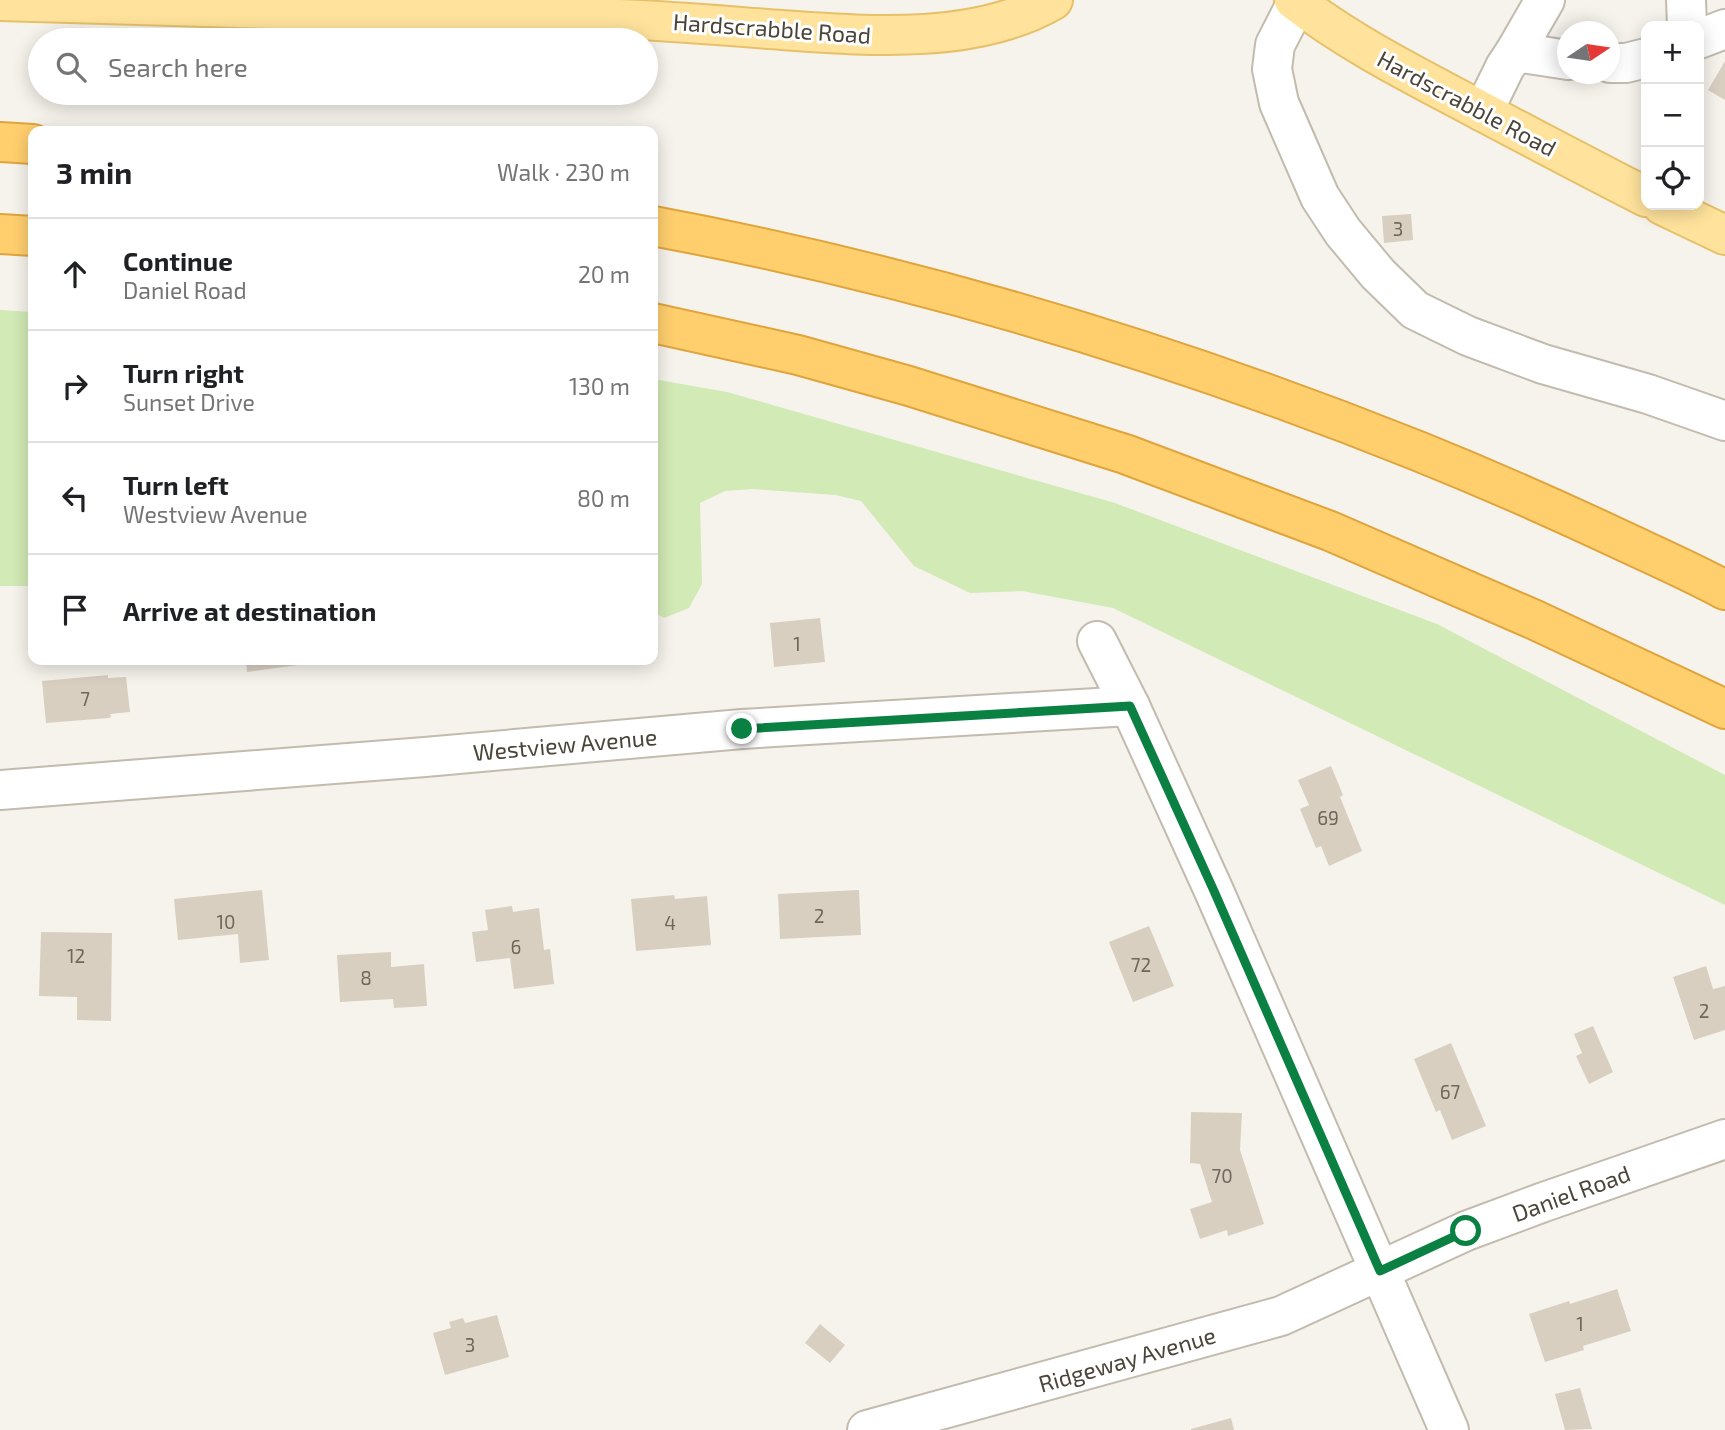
<!DOCTYPE html>
<meta charset="utf-8">
<style>
:root{--surface:#fff;--page:#f6f6f6;--text:#202124;--muted:#757577;--line:#e0e0e0}
body{margin:0;font-family:"Exo 2",sans-serif;background:var(--page);color:var(--text)}
.controls{position:absolute;right:21px;top:21px;display:grid;overflow:hidden;border-radius:14px;box-shadow:0 4px 18px #0003}
.controls button{width:63px;height:63px;display:grid;place-items:center;padding:0;border:0;border-bottom:2px solid var(--line);background:var(--surface);color:var(--text);font:35px sans-serif}
.compass{position:absolute;left:1557px;top:21px;width:63px;height:63px;border-radius:50%;background:var(--surface);box-shadow:0 4px 18px #0003;rotate:77deg}
.stop{position:absolute;width:21px;height:21px;margin:-16px;border:5px solid #0b8043;border-radius:50%;background:#fff}
.stop.end{background:#0b8043;border-color:#fff;box-shadow:0 2px 7px #0008}
.list{margin:0;padding:0;list-style:none}
h2{display:flex;justify-content:space-between;align-items:center;height:91px;margin:0;padding:0 28px;font-size:30px}
h2 small{font-size:23px;font-weight:400;color:var(--muted)}
.list li{display:grid;grid-template-columns:46px 1fr auto;gap:21px;align-items:center;box-sizing:border-box;height:112px;padding:0 28px;border-top:2px solid var(--line)}
.list b{display:block;font-size:26px;white-space:nowrap}
.list p{margin:0;font-size:23px;white-space:nowrap;color:var(--muted)}
.list em{font-size:23px;font-style:normal;color:var(--muted)}
.icon{flex:none;width:38px;height:38px;fill:none;stroke:currentColor;stroke-width:2;stroke-linecap:round;stroke-linejoin:round}
.map{position:relative;flex:none;width:1725px;height:1430px;overflow:hidden}
.search{position:absolute;background:var(--surface);box-shadow:0 4px 18px #0003;left:28px;top:28px;width:630px;height:77px;display:flex;align-items:center;gap:18px;box-sizing:border-box;padding:0 24px;border-radius:38px;color:var(--muted);font-size:26px}
.panel{position:absolute;background:var(--surface);box-shadow:0 4px 18px #0003;left:28px;top:126px;width:630px;height:539px;border-radius:14px}
.map>svg:first-child{display:block}
.green{fill:#d2eab5}
.building{fill:#d8cfc1}
.lines{fill:none;stroke-linecap:round;stroke-linejoin:round}
.minor-casing{stroke:#c2bbae;stroke-width:42}
.major-casing{stroke:#e6c16a;stroke-width:42}
.highway-casing{stroke:#e0a43c;stroke-width:42}
.minor{stroke:#fff;stroke-width:38}
.major{stroke:#ffe39c;stroke-width:38}
.highway{stroke:#ffcf6e;stroke-width:38}
.route{stroke:#0b8043;stroke-width:9}
.labels{text-anchor:middle;dominant-baseline:central;stroke-width:6;stroke-linejoin:round;paint-order:stroke}
.number-label{font-size:19px;fill:#6e675b}
.street-label{font-size:23px;fill:#4b4439;stroke:#fff}
</style>
<div class="map">
<svg width="1725" height="1430" viewBox="0 0 1725 1430">
<rect width="100%" height="100%" fill="#f6f3ec"/>
<g class="green">
<path d="M0,310L33,312V586H0Z"/>
<path d="M653,379L727,392L1115,503L1437,624L1725,775V905L1113,608L1022,591L970,593L914,566L861,501L835,495L752,489L725,491L700,503L702,584L689,608L664,618L653,612Z"/>
</g>
<g class="building">
<path d="M1725,61V100L1708,90Z"/>
<path d="M1411,214L1413,240L1384,243L1382,216Z"/>
<path d="M820,618L825,662L774,667L770,623Z"/>
<path d="M246,660H304L305,664L247,672Z"/>
<path d="M108,675V678L126,677L130,712L110,714L111,717L109,718L46,723L42,681Z"/>
<path d="M1331,766L1343,795L1340,797L1362,851L1329,866L1321,846L1316,848L1300,809L1309,805L1298,780Z"/>
<path d="M262,890L269,960L240,963L238,934L178,940L174,899Z"/>
<path d="M859,890L861,935L780,939L778,894Z"/>
<path d="M674,895L675,899L707,896L711,945L636,951L631,899Z"/>
<path d="M512,906L513,912L539,908L544,950L550,949L554,984L514,989L510,958L476,962L472,932L488,930L485,910Z"/>
<path d="M1149,926L1174,986L1133,1002L1109,942Z"/>
<path d="M41,932L112,933L111,1021L77,1020V997L39,996Z"/>
<path d="M391,952V967L424,964L427,1006L394,1008L393,999L340,1002L337,955Z"/>
<path d="M1706,966L1713,989L1725,986V1030L1694,1040L1673,977Z"/>
<path d="M1593,1026L1613,1072L1589,1084L1576,1056L1582,1053L1574,1034Z"/>
<path d="M1451,1043L1486,1126L1452,1140L1440,1110L1436,1112L1414,1059Z"/>
<path d="M1191,1112L1242,1113L1240,1150L1264,1224L1228,1236L1227,1230L1200,1239L1190,1209L1212,1202L1200,1164L1190,1163Z"/>
<path d="M1617,1289L1631,1331L1583,1346L1584,1350L1545,1362L1529,1314L1569,1301L1570,1304Z"/>
<path d="M497,1315L509,1357L445,1375L433,1333L451,1328L449,1322L463,1318L465,1323Z"/>
<path d="M820,1324L845,1345L830,1363L805,1343Z"/>
<path d="M1580,1388L1592,1429L1565,1430L1555,1394Z"/>
<path d="M1231,1418L1234,1430H1191V1429Z"/>
</g>
<g class="lines">
<g class="minor-casing">
<g id="minor">
<path d="M1686,0L1687,26"/>
<path d="M1297,2L1275,45L1272,69L1279,103L1320,197L1343,232L1378,274L1415,310L1468,336L1543,364L1648,394L1725,421"/>
<path d="M1699,39L1725,29"/>
<path d="M1515,52L1545,0"/>
<path d="M1610,63H1626L1646,58"/>
<path d="M1483,112L1505,67L1515,52L1568,60"/>
<path d="M1097,641L1130,706L1214,891L1449,1430"/>
<path d="M0,790L425,757L742,729L1130,706"/>
<path d="M867,1430L1281,1316L1466,1231L1541,1203L1725,1139"/>
</g>
</g>
<g class="major-casing">
<g id="major">
<path d="M1294,0C1343,38 1398,67 1453,96C1517,130 1581,164 1646,197"/>
<path d="M0,1C206,7 412,13 617,19C672,21 727,26 782,30C868,36 976,45 1053,0"/>
<path d="M1662,205L1725,235"/>
</g>
</g>
<g class="highway-casing">
<g id="highway">
<path d="M0,142L33,144"/>
<path d="M653,226C915,275 1171,352 1418,451C1485,478 1551,507 1617,538C1653,555 1690,571 1725,590"/>
<path d="M0,234L33,236"/>
<path d="M653,323L798,355L909,386L1125,454L1330,531L1535,620L1725,709"/>
</g>
</g>
<use href="#minor" class="minor"/>
<use href="#major" class="major"/>
<use href="#highway" class="highway"/>
</g>
<g class="lines">
<path class="route" d="M742,729L1130,706L1214,891L1380,1271L1466,1231"/>
</g>
<g class="labels">
<g class="number-label">
<text x="1398" y="228">3</text>
<text x="797" y="643">1</text>
<text x="85" y="698">7</text>
<text x="1328" y="817">69</text>
<text x="819" y="915">2</text>
<text x="226" y="921">10</text>
<text x="670" y="922">4</text>
<text x="516" y="946">6</text>
<text x="76" y="955">12</text>
<text x="1141" y="964">72</text>
<text x="366" y="977">8</text>
<text x="1704" y="1010">2</text>
<text x="1450" y="1091">67</text>
<text x="1222" y="1175">70</text>
<text x="1580" y="1323">1</text>
<text x="470" y="1344">3</text>
</g>
<g class="street-label">
<text transform="translate(772 28) rotate(4)">Hardscrabble Road</text>
<text transform="translate(1467 103) rotate(28)">Hardscrabble Road</text>
<text transform="translate(565 744) rotate(-5)">Westview Avenue</text>
<text transform="translate(1571 1193) rotate(-20)">Daniel Road</text>
<text transform="translate(1127 1359) rotate(-16)">Ridgeway Avenue</text>
</g>
</g>
</svg>
<div class="controls">
<button>+</button>
<button>−</button>
<button><svg class="icon" aria-label="locate" viewBox="0 0 24 24"><circle cx="12" cy="12" r="6"/><path d="M12 2v4M12 18v4M2 12h4M18 12h4"/></svg></button>
</div>
<svg class="compass" viewBox="-18 -18 36 36"><path d="M0-13l5 13h-10z" fill="#e53935"/><path d="M0 13l5-13h-10z" fill="#757577"/></svg>
<div class="stop" style="left:1466px;top:1231px"></div>
<div class="stop end" style="left:742px;top:729px"></div>
<div class="search"><svg class="icon" aria-label="search" viewBox="0 0 24 24"><circle cx="10" cy="10" r="6"/><path d="M15 15l6 6"/></svg>Search here</div>
<section class="panel">
<h2>3 min<small>Walk · 230 m</small></h2>
<ul class="list">
<li><svg class="icon" aria-label="ahead" viewBox="0 0 24 24"><path d="M12 20V5M6 11l6-6 6 6"/></svg><div><b>Continue</b><p>Daniel Road</p></div><em>20 m</em></li>
<li><svg class="icon" aria-label="right" viewBox="0 0 24 24"><path d="M7 20v-9h11M14 6l5 5-5 5"/></svg><div><b>Turn right</b><p>Sunset Drive</p></div><em>130 m</em></li>
<li><svg class="icon" aria-label="left" viewBox="0 0 24 24"><path d="M17 20v-9H6M10 6l-5 5 5 5"/></svg><div><b>Turn left</b><p>Westview Avenue</p></div><em>80 m</em></li>
<li><svg class="icon" aria-label="arrive" viewBox="0 0 24 24"><path d="M6 21V4h12l-3 4 3 4H6"/></svg><div><b>Arrive at destination</b></div></li>
</ul>
</section>
</div>
